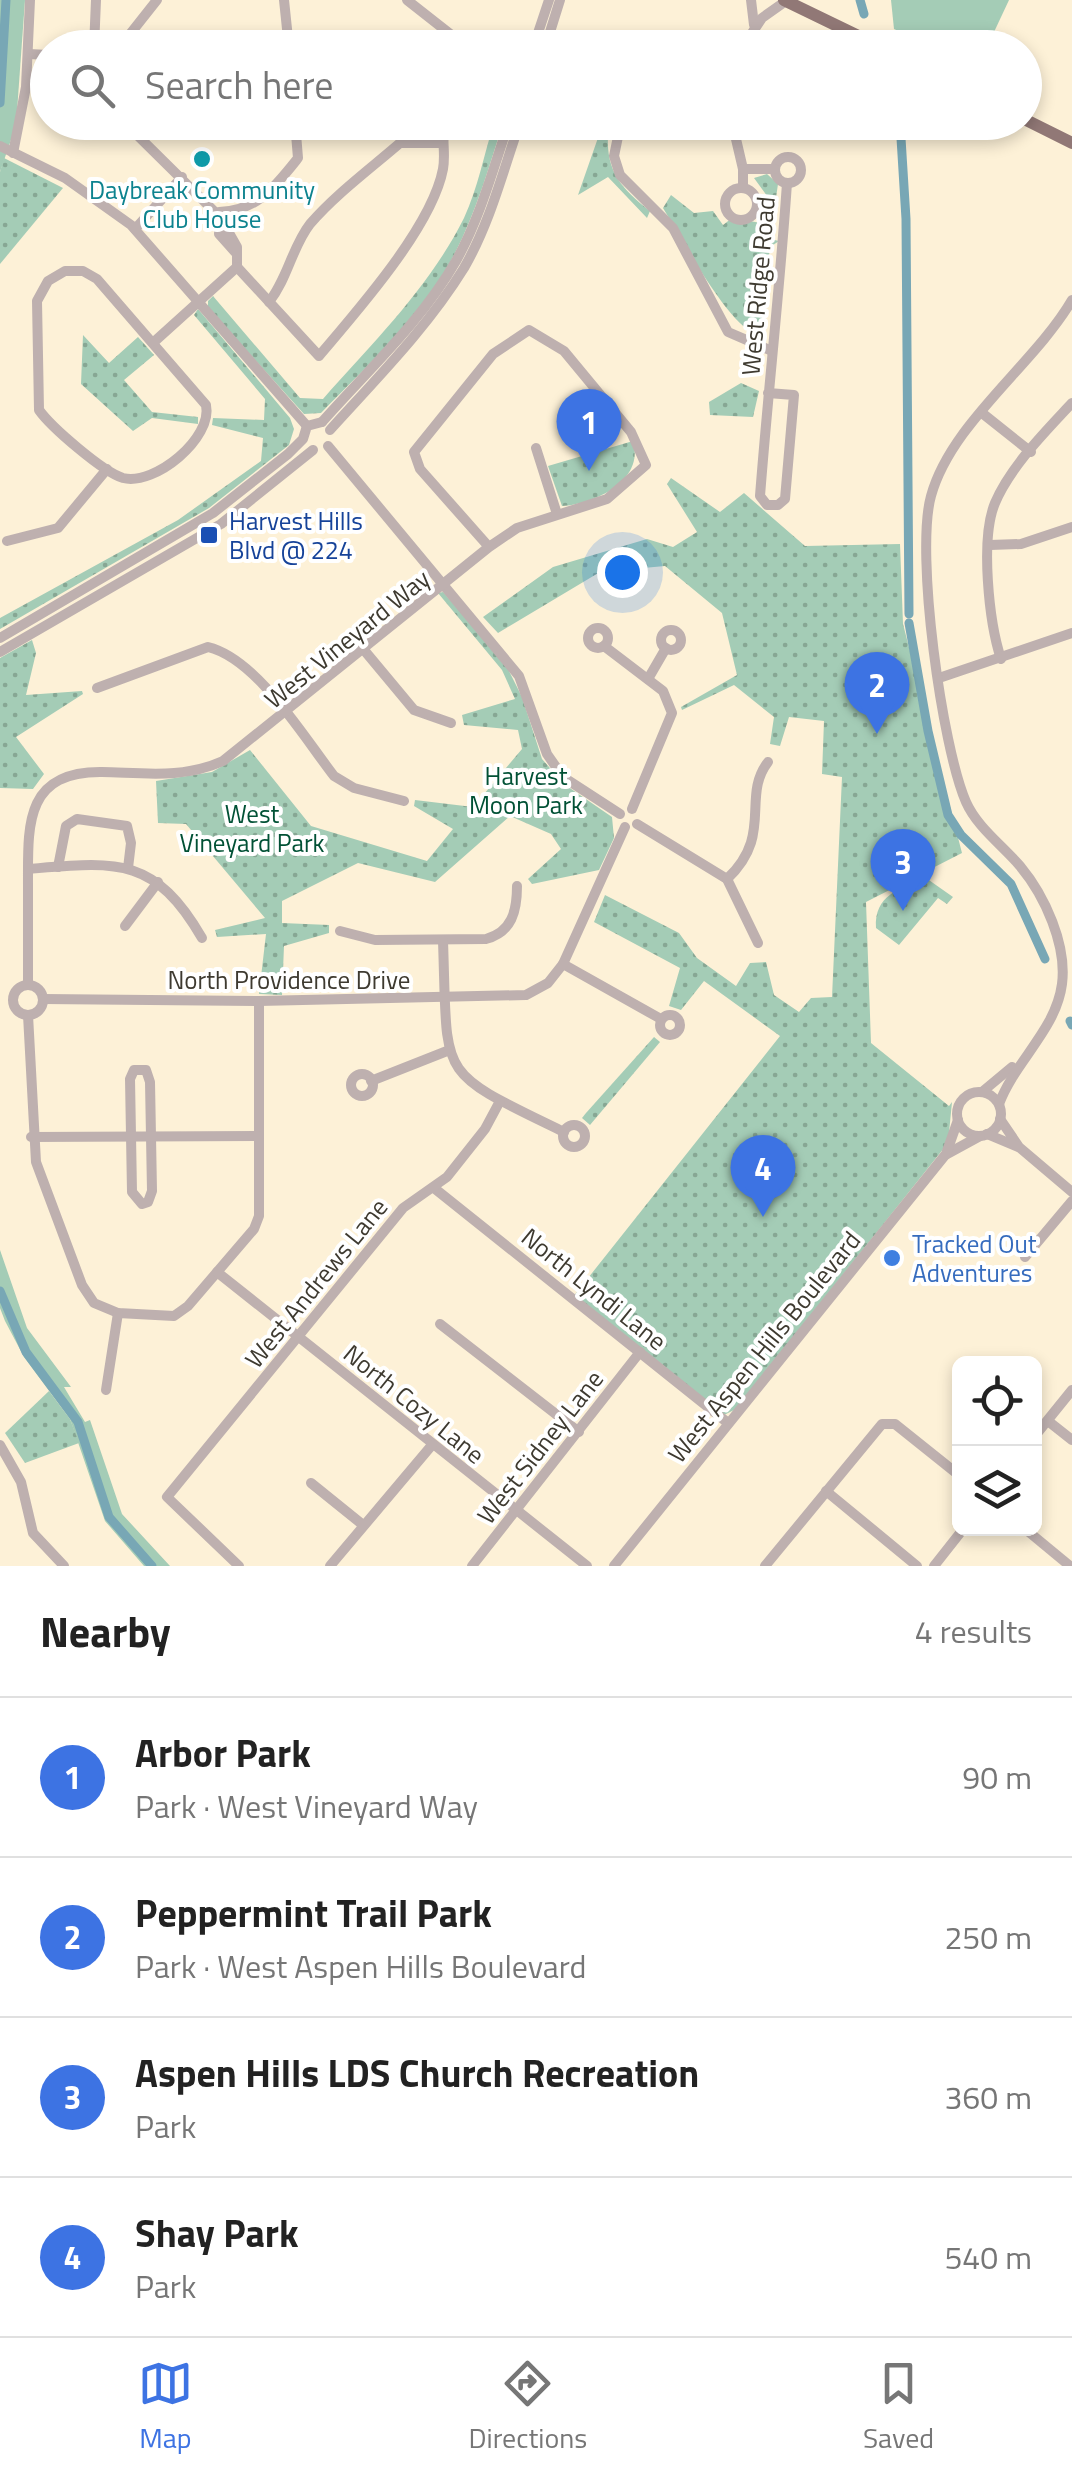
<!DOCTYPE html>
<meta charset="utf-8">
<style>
:root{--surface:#fff;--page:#f6f6f6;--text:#222;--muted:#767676;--line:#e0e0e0;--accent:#3d73e3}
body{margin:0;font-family:"Titillium Web",sans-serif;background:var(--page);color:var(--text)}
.controls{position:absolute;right:30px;bottom:30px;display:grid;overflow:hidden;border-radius:15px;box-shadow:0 5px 15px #0003}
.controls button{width:90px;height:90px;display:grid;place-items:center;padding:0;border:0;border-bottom:2px solid var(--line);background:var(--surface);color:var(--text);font:50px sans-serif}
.you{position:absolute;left:622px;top:572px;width:35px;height:35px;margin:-25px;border:8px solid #fff;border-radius:50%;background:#1a73e8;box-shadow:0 0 0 15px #1a73e833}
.badge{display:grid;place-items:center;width:65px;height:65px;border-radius:50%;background:var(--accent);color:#fff;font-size:32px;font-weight:700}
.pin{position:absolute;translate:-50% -82px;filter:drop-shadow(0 2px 5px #0008)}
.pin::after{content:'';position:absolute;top:52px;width:35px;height:30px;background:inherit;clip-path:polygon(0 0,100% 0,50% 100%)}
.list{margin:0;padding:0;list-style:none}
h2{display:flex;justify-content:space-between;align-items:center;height:130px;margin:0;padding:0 40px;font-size:42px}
h2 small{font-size:32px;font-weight:400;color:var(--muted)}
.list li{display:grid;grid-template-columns:65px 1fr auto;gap:30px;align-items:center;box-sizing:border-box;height:160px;padding:0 40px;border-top:2px solid var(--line)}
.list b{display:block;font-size:38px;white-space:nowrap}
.list p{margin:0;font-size:32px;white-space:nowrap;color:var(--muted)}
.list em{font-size:32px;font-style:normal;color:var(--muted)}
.icon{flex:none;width:55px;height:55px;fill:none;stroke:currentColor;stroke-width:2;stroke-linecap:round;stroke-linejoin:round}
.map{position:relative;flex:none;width:1072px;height:1566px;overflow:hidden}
.search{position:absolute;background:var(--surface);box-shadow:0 5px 15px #0003;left:30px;right:30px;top:30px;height:110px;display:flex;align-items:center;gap:25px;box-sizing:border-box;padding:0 35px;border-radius:55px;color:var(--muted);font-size:38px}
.sheet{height:770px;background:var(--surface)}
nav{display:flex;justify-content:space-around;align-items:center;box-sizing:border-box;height:140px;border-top:2px solid var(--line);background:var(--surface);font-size:28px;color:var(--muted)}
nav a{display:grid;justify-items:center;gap:5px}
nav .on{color:var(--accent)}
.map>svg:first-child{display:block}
.green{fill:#a4ccb6}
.park{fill:url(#park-dots)}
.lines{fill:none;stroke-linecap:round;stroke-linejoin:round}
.canal{stroke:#78a7b5;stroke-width:9}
.minor{stroke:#beb0af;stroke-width:10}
.major{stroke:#917876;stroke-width:12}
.culture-dot{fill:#0f9aa8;stroke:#fff;stroke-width:4}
.transit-dot{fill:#1a4fb4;stroke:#fff;stroke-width:4}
.shop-dot{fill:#3f7fe0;stroke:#fff;stroke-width:4}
.labels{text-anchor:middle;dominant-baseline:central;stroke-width:8;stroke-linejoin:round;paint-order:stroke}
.culture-label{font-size:25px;fill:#0d838f;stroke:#fff}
.street-label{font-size:25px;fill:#3e3a30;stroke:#fff}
.transit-label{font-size:25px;fill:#164399;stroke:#fff;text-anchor:start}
.park-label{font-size:25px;fill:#015135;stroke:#fff}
.shop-label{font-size:25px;fill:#366cbe;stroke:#fff;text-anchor:start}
</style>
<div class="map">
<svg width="1072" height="1566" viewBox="0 0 1072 1566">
<defs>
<pattern id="park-dots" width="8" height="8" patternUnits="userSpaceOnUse" patternTransform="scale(2.5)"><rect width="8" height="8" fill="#a4ccb6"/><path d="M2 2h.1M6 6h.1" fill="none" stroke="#87a794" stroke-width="1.8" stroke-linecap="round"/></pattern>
</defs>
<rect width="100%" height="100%" fill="#fdf1d7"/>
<g class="green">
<path d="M0,0H25L16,125L0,172Z"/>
<path d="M891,0H1009L987,47H933L894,29Z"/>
<path d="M0,1250L27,1328L71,1387H64L85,1422L90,1420L122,1514L170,1566H144L105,1521L70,1419L24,1357L5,1321L0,1308Z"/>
</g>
<g class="park">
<path d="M494,123H503C489,167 476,212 455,253C424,314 368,365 321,413L304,414L208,308V301L213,296L300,398L323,399C374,341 429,288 464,218C478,188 484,154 494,123Z"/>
<path d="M600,132L608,135C606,172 622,189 650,211L647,218L608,177L578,195Z"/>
<path d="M4,158L63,188L0,264V172Z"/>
<path d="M767,174L778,184L770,239L779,241L770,247L760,336C730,330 681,237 663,208L671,195L694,213L713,211L723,225L732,218L761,223L770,200L754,178Z"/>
<path d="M198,309L290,418L294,429L289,445L209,508L0,629V618L178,520L261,461L263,438L212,425L213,418L264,420L265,399L194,315Z"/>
<path d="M83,335L109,363L138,337L154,355L124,380L152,412L198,417V424L152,418L133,431L81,384Z"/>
<path d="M741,383L759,391L753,417L710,415L709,402Z"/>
<path d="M633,441C645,481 594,504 562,506L548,466Z"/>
<path d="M671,478L720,512L744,493L805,546L900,544L903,624L962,853L866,902L871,1043L949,1106L952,1102L948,1143L736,1409L720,1417L573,1297L780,1036L704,981L681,1010L669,1006L680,968L594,922L605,895L679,933L697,958L736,986L750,963L766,962L774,995L799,1012L811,998L832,997L842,777L822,774L824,721L789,717L780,746L770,744L774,717L734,685L682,710L681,707L737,675L722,613L665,566L600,572L498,633L483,617L553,567L647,539L673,547L697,532L667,484Z"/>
<path d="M443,592L504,661L522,697L542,759L564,784L612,817L614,838L599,870L532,884L528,879L561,849L551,834L510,816L435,882L358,863L282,901V923L329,925V933L284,946L282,995L259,994L266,934L217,937L215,930L265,918L186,824L158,823L156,781L212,772L250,750L311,826L427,861L453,829L414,806L415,800L473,807L522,749L518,730L464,725L462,715L515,699L502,670L438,593Z"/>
<path d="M32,640L36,653L26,695L82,691L83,694L16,737L44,774L33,789L0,788V658Z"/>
<path d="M926,878L953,897L947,904L938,898L899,945L876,928C874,895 900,888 926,878Z"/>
<path d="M654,1037L660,1042L590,1125L582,1118L586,1113Z"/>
<path d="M49,1391L70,1419L79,1443L25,1463L5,1433Z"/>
</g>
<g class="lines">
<g class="canal">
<path d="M860,0L864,14"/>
<path d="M0,103L6,0"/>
<path d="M900,122L906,219L909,614"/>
<path d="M909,623L928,731L948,815L961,835L1011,884L1045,959"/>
<path d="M1070,1021L1072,1025"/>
<path d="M0,1291L26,1352L78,1422L109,1517L152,1566"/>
</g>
<g class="minor">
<path d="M284,0L289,48"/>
<path d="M407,0L468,48"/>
<path d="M751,0L754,25"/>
<path d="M94,48L96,0"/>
<path d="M119,48L157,0"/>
<path d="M202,48L213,35L227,48"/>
<path d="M533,48L549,0"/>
<path d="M545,48L560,0"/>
<path d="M742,48L762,18L786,1"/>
<path d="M29,54L48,55"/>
<path d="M140,122L133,131L220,217"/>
<path d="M621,122L614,156L620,175L673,228L728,332L772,351"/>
<path d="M732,122L743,169V188"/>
<path d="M0,146L65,178L131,225L307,426"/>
<path d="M13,153L26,87L30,0"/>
<circle cx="788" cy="170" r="13"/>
<path d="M743,169H774"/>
<circle cx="741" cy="204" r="16"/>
<path d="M219,212C257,211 275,187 298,158L295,122"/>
<path d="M135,229L182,177"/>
<path d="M236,253L219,234L220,217L237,247V267"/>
<path d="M237,267L319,356C357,311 432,227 443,169C446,153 441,139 445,122"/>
<path d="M65,271H83L97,279L206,405C213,438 155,486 123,478C103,472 51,427 39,410L37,301L48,281Z"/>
<path d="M269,302C288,278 292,247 310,224C336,194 370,169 400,143H441"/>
<path d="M155,341L237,267"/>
<path d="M768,393L794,395L785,499L778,505H767L760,496C768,392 780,287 787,183"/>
<path d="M982,413L1031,452"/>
<path d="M322,422C368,370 421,322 456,261C480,218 493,169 509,122"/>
<path d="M330,430C377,378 427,328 464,268C490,223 503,171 520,122"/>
<path d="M328,446L519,676L547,754L563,777L620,814"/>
<path d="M536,448L557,514"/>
<path d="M7,541L58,528L107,469"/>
<path d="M990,545L1021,544L1072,527"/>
<circle cx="598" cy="638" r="10"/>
<circle cx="671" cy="640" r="10"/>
<path d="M0,638L213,513L288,454L303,439L307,426L322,422"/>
<path d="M604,646L663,691L672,713L632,809"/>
<path d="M364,650L414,710L451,723"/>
<path d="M0,652L221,524L313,450"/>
<path d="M1001,659C989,622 980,539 995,503C1010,467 1046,431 1072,403"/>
<path d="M939,678L1072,633"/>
<path d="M648,679L666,648"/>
<path d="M97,688L208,647C257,659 303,736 334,776L354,788L404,801"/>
<path d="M637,824L727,879L758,943"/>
<path d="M58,867L66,826L77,819L127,826L131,843L128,868"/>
<path d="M28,869C115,862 154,855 202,938"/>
<path d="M727,879C774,835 741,797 768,762"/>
<path d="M125,926L158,882"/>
<path d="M340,931L375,940L486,939C512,932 517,911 517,886"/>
<path d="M443,941C448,1082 435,1069 564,1132"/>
<path d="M563,964L661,1019"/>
<path d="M28,985C28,952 28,919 28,885C28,826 24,771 102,772C145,773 183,779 223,761L489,547L517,528L607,499L646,465L631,432L564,351L529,330L493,354L414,452L420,469L489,547"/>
<circle cx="28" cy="1000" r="15"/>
<path d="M43,999L259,1001L526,995L548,983L563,964L625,827"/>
<circle cx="670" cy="1025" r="10"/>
<path d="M28,1015L36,1162L82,1285L94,1303L118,1313L174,1316L188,1306L254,1229L259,1216V1001"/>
<path d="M134,1070H146L150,1082L152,1191L148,1202L142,1204L132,1192L130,1079Z"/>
<circle cx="362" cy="1085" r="11"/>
<path d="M371,1081L447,1051"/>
<path d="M982,1092L1012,1067"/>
<circle cx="979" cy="1114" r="22"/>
<path d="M999,1104C1015,1061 1056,1030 1062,984C1067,945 1045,896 1020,866C1002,845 977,827 966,802C942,747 915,553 931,496C951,423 1034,365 1072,300"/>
<path d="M1000,1119L1019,1147L1072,1192"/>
<circle cx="574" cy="1136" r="11"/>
<path d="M987,1134L1018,1147"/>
<path d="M31,1137L259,1136"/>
<path d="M947,1154L980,1136"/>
<path d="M434,1188L728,1423"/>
<path d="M1025,1257L1072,1201"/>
<path d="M217,1272L587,1566"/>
<path d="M440,1324L579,1432"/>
<path d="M106,1390L118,1313"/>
<path d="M1048,1421L1072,1440"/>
<path d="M1034,1437L1072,1390"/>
<path d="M0,1445L21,1482L33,1533L64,1566"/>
<path d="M311,1483L363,1525"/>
<path d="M826,1491L917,1566"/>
<path d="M1024,1528L1070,1566"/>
<path d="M239,1566L167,1497L403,1208L447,1177L485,1129L500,1101"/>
<path d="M330,1566L432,1445"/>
<path d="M472,1566L640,1352"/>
<path d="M614,1566L946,1154L958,1120"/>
<path d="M765,1566L882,1424H895L960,1476"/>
<path d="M934,1566L964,1528"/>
</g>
<g class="major">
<path d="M784,0L883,48"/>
<path d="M1024,119L1072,143"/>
</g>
</g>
<circle class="culture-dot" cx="202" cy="159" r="10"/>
<rect class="transit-dot" x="199" y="525" width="20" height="20" rx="5"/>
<circle class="shop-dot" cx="892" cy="1258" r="10"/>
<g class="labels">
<g class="culture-label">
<text x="202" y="190">Daybreak Community<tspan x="202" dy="29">Club House</tspan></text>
</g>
<g class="street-label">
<text transform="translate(758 286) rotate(-85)">West Ridge Road</text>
<text transform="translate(347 639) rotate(-39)">West Vineyard Way</text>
<text x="289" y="980">North Providence Drive</text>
<text transform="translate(316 1283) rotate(-51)">West Andrews Lane</text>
<text transform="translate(594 1289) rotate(39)">North Lyndi Lane</text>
<text transform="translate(764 1347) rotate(-51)">West Aspen Hills Boulevard</text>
<text transform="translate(414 1404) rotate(39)">North Cozy Lane</text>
<text transform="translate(540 1447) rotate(-52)">West Sidney Lane</text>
</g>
<g class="transit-label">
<text x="229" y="521">Harvest Hills<tspan x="229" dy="29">Blvd @ 224</tspan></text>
</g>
<g class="park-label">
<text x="526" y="776">Harvest<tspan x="526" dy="29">Moon Park</tspan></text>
<text x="252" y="814">West<tspan x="252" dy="29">Vineyard Park</tspan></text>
</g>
<g class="shop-label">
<text x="912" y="1244">Tracked Out<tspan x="912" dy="29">Adventures</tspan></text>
</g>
</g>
</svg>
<div class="controls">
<button><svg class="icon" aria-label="locate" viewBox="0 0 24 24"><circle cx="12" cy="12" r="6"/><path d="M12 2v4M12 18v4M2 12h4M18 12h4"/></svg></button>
<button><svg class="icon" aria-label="layers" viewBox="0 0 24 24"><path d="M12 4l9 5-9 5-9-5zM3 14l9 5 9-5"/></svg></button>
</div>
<div class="you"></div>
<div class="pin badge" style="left:589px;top:471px">1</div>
<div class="pin badge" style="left:877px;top:734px">2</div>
<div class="pin badge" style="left:903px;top:911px">3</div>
<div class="pin badge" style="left:763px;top:1217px">4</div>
<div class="search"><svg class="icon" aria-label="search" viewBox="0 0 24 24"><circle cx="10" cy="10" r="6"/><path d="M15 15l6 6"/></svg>Search here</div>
</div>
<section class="sheet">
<h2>Nearby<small>4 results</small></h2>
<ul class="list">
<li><span class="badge">1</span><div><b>Arbor Park</b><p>Park · West Vineyard Way</p></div><em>90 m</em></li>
<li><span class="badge">2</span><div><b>Peppermint Trail Park</b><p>Park · West Aspen Hills Boulevard</p></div><em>250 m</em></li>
<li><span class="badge">3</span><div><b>Aspen Hills LDS Church Recreation</b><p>Park</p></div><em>360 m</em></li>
<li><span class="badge">4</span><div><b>Shay Park</b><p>Park</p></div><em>540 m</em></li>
</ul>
</section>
<nav>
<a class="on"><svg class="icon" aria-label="map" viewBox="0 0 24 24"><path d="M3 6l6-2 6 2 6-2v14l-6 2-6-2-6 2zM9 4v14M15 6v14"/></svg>Map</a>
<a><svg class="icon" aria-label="directions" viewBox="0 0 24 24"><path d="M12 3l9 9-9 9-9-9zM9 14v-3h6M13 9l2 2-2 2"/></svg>Directions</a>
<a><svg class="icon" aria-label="saved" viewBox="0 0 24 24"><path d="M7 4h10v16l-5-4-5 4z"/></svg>Saved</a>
</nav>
